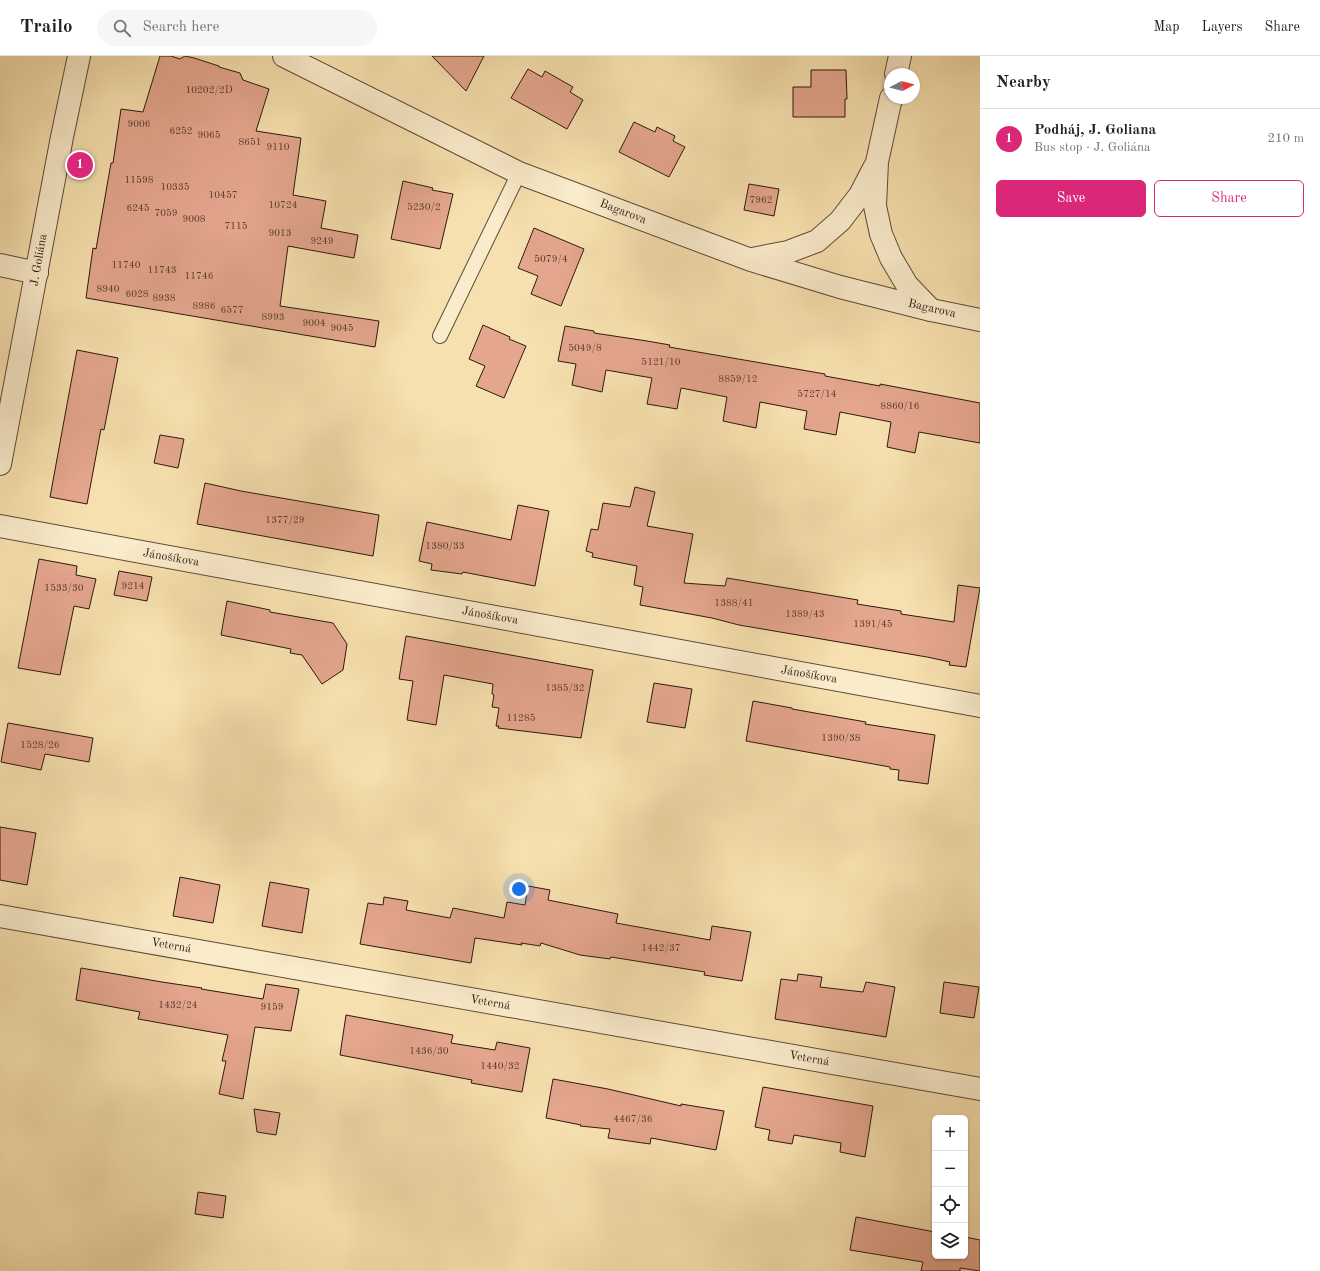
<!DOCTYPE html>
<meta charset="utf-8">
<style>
:root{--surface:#fff;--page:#f6f6f6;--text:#202124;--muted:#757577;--line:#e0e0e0;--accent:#db2777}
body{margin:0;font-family:"Old Standard TT",serif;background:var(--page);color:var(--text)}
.controls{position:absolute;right:12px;bottom:12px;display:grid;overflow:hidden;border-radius:6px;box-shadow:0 1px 3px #0004}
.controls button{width:36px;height:36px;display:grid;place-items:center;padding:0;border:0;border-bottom:1px solid var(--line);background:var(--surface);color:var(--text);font:20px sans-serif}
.compass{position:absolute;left:884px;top:12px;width:36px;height:36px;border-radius:50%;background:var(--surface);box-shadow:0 1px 3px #0004;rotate:83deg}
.you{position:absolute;left:519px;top:833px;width:14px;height:14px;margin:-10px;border:3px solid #fff;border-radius:50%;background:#1a73e8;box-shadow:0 0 0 6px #1a73e833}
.badge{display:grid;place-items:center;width:26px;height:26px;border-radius:50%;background:var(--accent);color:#fff;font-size:13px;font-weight:700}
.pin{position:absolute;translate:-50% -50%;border:2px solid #fff;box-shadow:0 1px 4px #0006}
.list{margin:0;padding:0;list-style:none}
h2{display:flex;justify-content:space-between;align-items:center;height:52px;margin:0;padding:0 16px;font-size:17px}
h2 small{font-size:13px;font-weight:400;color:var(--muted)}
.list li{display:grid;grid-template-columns:26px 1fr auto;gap:12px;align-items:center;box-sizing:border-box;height:60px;padding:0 16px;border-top:1px solid var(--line)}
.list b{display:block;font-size:15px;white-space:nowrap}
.list p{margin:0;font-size:13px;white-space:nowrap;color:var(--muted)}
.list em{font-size:13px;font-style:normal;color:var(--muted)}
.actions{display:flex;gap:8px;padding:12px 16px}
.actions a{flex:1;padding:9px 0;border:1px solid var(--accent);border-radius:6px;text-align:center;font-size:14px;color:var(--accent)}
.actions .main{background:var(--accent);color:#fff}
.icon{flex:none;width:22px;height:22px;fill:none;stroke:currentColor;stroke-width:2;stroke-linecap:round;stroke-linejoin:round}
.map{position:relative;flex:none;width:980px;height:1215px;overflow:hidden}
header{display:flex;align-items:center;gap:24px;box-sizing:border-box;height:56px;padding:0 20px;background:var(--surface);border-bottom:1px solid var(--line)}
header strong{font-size:19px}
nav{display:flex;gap:22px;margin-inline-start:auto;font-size:14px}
.search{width:280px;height:36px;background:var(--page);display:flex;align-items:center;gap:10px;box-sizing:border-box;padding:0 14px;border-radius:22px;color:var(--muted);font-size:15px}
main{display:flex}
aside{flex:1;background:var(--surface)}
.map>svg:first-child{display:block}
.building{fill:#e4a68d;stroke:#2c1910}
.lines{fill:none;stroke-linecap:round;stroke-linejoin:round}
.lane-casing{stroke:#5f4b38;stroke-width:16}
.street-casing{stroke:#5f4b38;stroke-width:24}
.lane{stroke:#faebcb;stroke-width:14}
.street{stroke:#faebcb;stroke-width:22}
.labels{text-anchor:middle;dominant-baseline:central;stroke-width:3.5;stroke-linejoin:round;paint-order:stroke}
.number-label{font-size:10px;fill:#5a3c2f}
.street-label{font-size:12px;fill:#2c1910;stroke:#faebcb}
</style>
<header>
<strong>Trailo</strong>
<div class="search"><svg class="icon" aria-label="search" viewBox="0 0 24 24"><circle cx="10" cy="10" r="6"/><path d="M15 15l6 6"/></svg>Search here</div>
<nav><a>Map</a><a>Layers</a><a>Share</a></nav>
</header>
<main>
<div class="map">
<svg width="980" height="1215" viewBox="0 0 980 1215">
<rect width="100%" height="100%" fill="#f7e0af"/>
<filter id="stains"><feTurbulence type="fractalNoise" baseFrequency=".005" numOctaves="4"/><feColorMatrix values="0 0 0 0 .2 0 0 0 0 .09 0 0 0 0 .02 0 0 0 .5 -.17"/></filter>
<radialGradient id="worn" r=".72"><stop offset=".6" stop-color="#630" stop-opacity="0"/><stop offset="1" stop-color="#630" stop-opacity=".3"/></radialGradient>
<g class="building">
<path d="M160,0H171L180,3L185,0L194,2L219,10V11L240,17L243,24L269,33L256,75L301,82L293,139L326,145L321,172L358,179L354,202L288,190L280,250L379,265L375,291L86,242L93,192L96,193L111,107H113L121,53L143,56Z"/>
<path d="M432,0H484L466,35Z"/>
<path d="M528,13L542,21L545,15L573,31L570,36L583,44L567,73L511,42Z"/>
<path d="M811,14H846L847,43H845V61H793V31H811Z"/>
<path d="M634,66L655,76L657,71L675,80L673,85L685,91L669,121L619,96Z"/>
<path d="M403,125L433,132L432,134L453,138L440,193L391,183Z"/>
<path d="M749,128L779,133L774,160L744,154Z"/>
<path d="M534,172L584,193L561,250L531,238L538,220L518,212Z"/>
<path d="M483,269L510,281L509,283L526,290L504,342L476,330L485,310L469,303Z"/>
<path d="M565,270L594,275V277L647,285L670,289L669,291L825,318V320L880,330V328L980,347V387L919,376L915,397L887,391L891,366L840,356L836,379L804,373L807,355L760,346L756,372L723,365L727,341L681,332L677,353L647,348L652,322L606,314L602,336L572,329L576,308L558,305Z"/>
<path d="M77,294L118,302L104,374L101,373L87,448L50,441Z"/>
<path d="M160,379L184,383L178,412L154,407Z"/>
<path d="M205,427L241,435L379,459L373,500L197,468Z"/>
<path d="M635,431L655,436L647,470L693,478L684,527L725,530L727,522L858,544L857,548L901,555V558L954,566L958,529L980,532L966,611L949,609L950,606L927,601L739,569L712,562L640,549L643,531L634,529L637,510L592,501L593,497L586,495L591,473L598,474L603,447L630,451Z"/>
<path d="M518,449L549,455L535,530L463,516L462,518L431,514L432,508L419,505L427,466L511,484Z"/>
<path d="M39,503L77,510L76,519L96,523L89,553L74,550L60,619L18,612Z"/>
<path d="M119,515L152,521L147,545L114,539Z"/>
<path d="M227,545L270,554V556L333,567L347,588L343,614L322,628L302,599L290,597L291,593L221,579Z"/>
<path d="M406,580L593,614L581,682L498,672L499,670H496L499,652L492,651L494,639L492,638L493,628L444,619L436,669L407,664L413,625L399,623Z"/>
<path d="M654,627L692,633L685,672L647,666Z"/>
<path d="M753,645L792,652V653L866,666L865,668L935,679L928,728L898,724L899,714L890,713V711L746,685Z"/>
<path d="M8,667L93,682L89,706L45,698L41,714L1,706Z"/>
<path d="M0,771L36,777L27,829L0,824Z"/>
<path d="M180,821L220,829L213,867L173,860Z"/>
<path d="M270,826L309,833L302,877L262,870Z"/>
<path d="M528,830L550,834L548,844L618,858L616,867L710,884L712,870L751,876L742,925L704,919L705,916L611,901L610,903L580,899L541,887L540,890L521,887L522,889L475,882L471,907L360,888L368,847L383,849L384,841L408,845L406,854L450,862L453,852L504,862L507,846L525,849Z"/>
<path d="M81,912L162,926L202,932L201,933L263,943L266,928L299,933L291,975L255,971L243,1043L219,1038L226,1005H222L228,979L138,963L140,956L76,944Z"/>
<path d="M798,918L822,921L820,931L863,936L866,926L895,931L886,981L775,963L781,923L797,925Z"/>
<path d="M944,926L979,931L974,962L940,957Z"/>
<path d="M346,959L453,979L451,987L495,994L497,986L530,992L522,1036L471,1027L472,1024L340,999Z"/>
<path d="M553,1023L608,1033L681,1050V1048L724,1055L716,1094L651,1082L650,1088L608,1082L610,1073L580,1070L581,1069L546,1062Z"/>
<path d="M763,1031L873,1050L865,1101L840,1096L841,1087L794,1079L792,1088L768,1084L770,1074L755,1071Z"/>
<path d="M254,1053L280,1057L276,1079L257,1076Z"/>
<path d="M198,1136L226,1140L223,1162L195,1158Z"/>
<path d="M856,1161L935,1176V1200H965V1181L980,1184V1215L960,1212V1215H921L923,1206L850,1194Z"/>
</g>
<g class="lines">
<g class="lane-casing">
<path id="lane" d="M440,280L519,117"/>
</g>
<g class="street-casing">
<g id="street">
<path d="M284,0L519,117L751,204L840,231L931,254L980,264"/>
<path d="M896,18L900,0"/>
<path d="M891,42L877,106L875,150L881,178L891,202L907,229L931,254"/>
<path d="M752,203L788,196L817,185L840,165L860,139L874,112"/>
<path d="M0,209L37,217"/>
<path d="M0,408L62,81L79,0"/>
<path d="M0,470L980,650"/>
<path d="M0,860L980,1033"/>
</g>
</g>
<use href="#lane" class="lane"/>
<use href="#street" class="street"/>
</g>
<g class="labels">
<g class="number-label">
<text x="209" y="34">10202/2D</text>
<text x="139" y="68">9006</text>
<text x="181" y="75">6252</text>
<text x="209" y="79">9065</text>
<text x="250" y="86">8651</text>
<text x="278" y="91">9110</text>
<text x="139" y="124">11598</text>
<text x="175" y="131">10335</text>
<text x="223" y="139">10457</text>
<text x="761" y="144">7962</text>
<text x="283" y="149">10724</text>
<text x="424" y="151">5230/2</text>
<text x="138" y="152">6245</text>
<text x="166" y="157">7059</text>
<text x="194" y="163">9008</text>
<text x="236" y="170">7115</text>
<text x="280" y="177">9013</text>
<text x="322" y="185">9249</text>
<text x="551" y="203">5079/4</text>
<text x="126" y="209">11740</text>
<text x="162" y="214">11743</text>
<text x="199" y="220">11746</text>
<text x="108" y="233">8940</text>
<text x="137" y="238">6028</text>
<text x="164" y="242">8938</text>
<text x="204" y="250">8986</text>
<text x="232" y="254">6577</text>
<text x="273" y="261">8993</text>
<text x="314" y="267">9004</text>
<text x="342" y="272">9045</text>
<text x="585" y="292">5049/8</text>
<text x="661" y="306">5121/10</text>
<text x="738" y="323">8859/12</text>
<text x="817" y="338">5727/14</text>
<text x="900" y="350">8860/16</text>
<text x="285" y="464">1377/29</text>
<text x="445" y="490">1380/33</text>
<text x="133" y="530">9214</text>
<text x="64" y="532">1533/30</text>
<text x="734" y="547">1388/41</text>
<text x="805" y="558">1389/43</text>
<text x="873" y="568">1391/45</text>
<text x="565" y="632">1385/32</text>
<text x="521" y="662">11285</text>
<text x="841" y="682">1390/38</text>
<text x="40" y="689">1528/26</text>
<text x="661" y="892">1442/37</text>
<text x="178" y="949">1432/24</text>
<text x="272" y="951">9159</text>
<text x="429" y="995">1436/30</text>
<text x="500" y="1010">1440/32</text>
<text x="633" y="1063">4467/36</text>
</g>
<g class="street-label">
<text transform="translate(623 156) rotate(21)">Bagarova</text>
<text transform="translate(39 204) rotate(-80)">J. Goliána</text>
<text transform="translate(932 253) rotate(13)">Bagarova</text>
<text transform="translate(171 502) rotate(10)">Jánošíkova</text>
<text transform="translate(490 560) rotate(10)">Jánošíkova</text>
<text transform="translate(809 619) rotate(10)">Jánošíkova</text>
<text transform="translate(171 890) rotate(10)">Veterná</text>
<text transform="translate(490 947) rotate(10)">Veterná</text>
<text transform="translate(809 1003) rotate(10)">Veterná</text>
</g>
</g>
<rect width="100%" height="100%" filter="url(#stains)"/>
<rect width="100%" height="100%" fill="url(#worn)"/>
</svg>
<div class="controls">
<button>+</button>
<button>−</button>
<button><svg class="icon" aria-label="locate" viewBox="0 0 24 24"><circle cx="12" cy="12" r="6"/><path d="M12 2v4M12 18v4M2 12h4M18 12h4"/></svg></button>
<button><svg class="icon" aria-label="layers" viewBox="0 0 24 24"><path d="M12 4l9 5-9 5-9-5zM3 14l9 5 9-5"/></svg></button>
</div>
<svg class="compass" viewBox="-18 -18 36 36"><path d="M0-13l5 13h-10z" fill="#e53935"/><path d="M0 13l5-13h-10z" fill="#757577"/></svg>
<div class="you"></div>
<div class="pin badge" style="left:80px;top:109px">1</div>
</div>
<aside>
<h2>Nearby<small></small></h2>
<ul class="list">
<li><span class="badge">1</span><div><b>Podháj, J. Goliana</b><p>Bus stop · J. Goliána</p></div><em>210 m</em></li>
</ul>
<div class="actions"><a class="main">Save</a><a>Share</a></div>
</aside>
</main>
